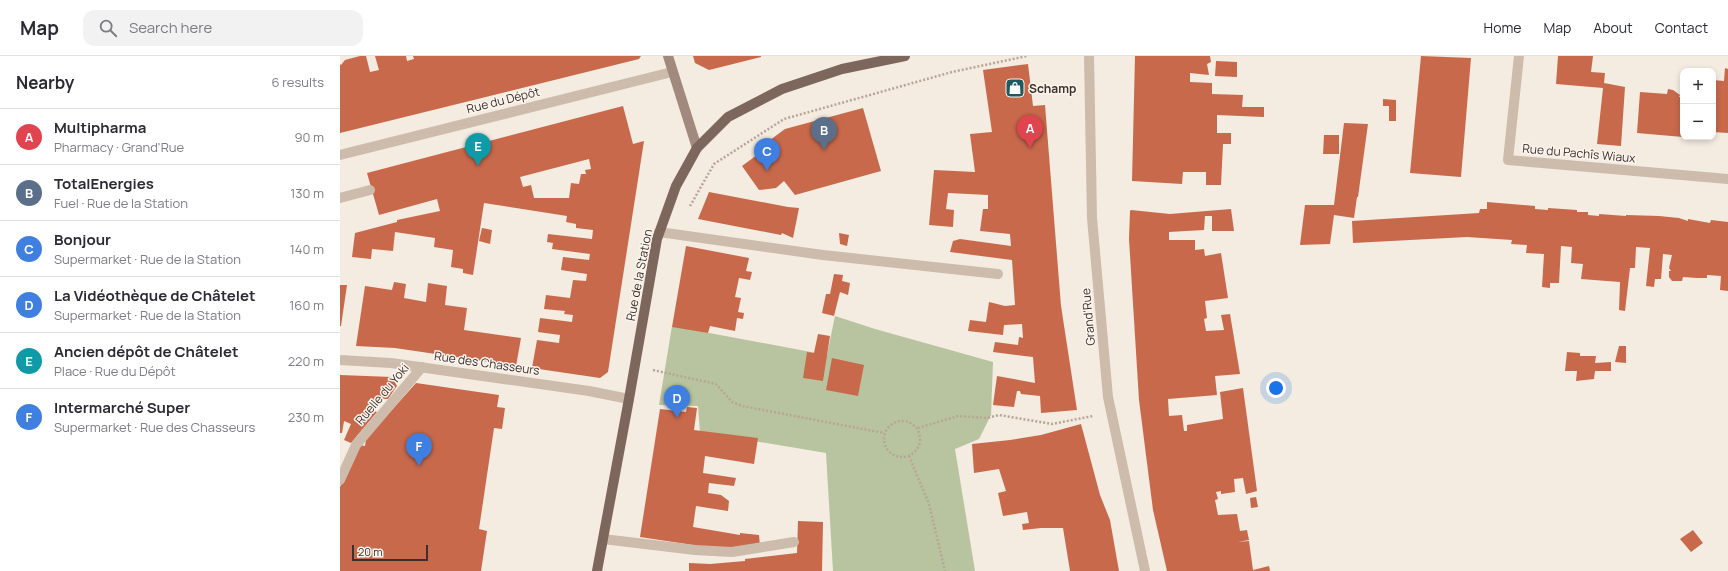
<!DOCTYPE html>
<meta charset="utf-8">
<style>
:root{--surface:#fff;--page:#f2f2f3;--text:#2b2b33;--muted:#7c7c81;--line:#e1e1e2;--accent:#b45309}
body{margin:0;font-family:Manrope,sans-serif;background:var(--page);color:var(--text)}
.controls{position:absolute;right:12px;top:12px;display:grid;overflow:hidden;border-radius:8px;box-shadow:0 2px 6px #0003}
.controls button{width:36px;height:36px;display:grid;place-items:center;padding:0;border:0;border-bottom:1px solid var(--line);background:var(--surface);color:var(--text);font:20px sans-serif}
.scale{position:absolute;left:12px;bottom:10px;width:76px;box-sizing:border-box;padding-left:4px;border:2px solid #3b302b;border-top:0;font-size:11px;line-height:14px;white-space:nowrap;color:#3b302b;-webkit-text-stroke:3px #fbf5ee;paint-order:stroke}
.you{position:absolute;left:936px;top:332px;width:14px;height:14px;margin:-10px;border:3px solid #fff;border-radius:50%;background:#1a73e8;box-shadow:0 0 0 6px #1a73e833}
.badge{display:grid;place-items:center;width:26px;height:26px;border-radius:50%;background:var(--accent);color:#fff;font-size:13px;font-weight:700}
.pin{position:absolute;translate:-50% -33px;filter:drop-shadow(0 1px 2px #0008)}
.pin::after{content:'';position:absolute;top:21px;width:14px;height:12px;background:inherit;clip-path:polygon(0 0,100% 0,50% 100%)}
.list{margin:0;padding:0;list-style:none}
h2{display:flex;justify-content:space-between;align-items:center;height:52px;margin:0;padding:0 16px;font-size:17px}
h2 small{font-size:13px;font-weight:400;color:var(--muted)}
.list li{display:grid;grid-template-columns:26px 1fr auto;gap:12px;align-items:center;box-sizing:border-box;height:56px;padding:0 16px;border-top:1px solid var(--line)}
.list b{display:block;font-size:15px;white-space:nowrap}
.list p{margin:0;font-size:13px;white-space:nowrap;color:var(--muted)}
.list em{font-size:13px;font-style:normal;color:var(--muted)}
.icon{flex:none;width:22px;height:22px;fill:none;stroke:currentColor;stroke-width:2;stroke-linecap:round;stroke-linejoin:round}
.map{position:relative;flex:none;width:1388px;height:515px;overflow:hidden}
header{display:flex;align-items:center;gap:24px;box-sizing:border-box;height:56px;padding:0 20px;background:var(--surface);border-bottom:1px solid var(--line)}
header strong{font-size:19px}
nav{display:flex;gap:22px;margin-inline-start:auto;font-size:14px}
.search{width:280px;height:36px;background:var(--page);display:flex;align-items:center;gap:10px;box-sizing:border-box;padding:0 14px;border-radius:12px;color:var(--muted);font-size:15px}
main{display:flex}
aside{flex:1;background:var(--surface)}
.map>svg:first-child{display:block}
.green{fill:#b8c4a0}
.building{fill:#c8694b;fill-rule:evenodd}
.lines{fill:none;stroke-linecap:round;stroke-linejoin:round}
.path{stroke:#b9a596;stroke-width:2.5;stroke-dasharray:2 2;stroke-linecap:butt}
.service{stroke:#cdbbac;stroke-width:10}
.minor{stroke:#cdbbac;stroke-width:10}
.secondary{stroke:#a18a7d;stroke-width:10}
.primary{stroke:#7d675c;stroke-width:10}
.labels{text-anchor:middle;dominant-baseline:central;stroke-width:3;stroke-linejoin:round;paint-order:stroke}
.poi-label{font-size:12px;font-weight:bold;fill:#3b302b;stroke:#fbf5ee;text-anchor:start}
.street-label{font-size:12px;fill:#3b302b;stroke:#fbf5ee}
</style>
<header>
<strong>Map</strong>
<div class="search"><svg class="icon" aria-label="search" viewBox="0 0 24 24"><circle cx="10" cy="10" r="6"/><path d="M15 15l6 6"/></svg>Search here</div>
<nav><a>Home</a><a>Map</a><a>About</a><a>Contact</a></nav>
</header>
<main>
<aside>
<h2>Nearby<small>6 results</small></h2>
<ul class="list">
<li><span class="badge" style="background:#e0444e">A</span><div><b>Multipharma</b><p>Pharmacy · Grand'Rue</p></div><em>90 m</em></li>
<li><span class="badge" style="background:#5c6f8a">B</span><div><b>TotalEnergies</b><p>Fuel · Rue de la Station</p></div><em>130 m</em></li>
<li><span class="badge" style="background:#3f7fe0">C</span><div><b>Bonjour</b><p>Supermarket · Rue de la Station</p></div><em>140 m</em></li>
<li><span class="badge" style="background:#3f7fe0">D</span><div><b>La Vidéothèque de Châtelet</b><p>Supermarket · Rue de la Station</p></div><em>160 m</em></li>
<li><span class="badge" style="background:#0f9aa8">E</span><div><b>Ancien dépôt de Châtelet</b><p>Place · Rue du Dépôt</p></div><em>220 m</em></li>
<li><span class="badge" style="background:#3f7fe0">F</span><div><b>Intermarché Super</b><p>Supermarket · Rue des Chasseurs</p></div><em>230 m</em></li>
</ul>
</aside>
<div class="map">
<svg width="1388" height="515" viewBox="0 0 1388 515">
<rect width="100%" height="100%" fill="#f4ebe1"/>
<path class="green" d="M495,260L535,273L653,306L651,359L639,383L615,393L635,515H493L486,397L360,376L358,350L319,349L332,270L487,299Z"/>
<g class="building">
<path d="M20,0H26L30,16L39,14L35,0H66L67,5L74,3L73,0H301L299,3L0,77V8L1,9L5,4Z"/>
<path d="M353,0H421V1L369,14L355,7Z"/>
<path d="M795,0H870L871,6L867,8L869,19L850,17V26L872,27V38L903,39L902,51H924V61L877,59V77H891V88H883L881,129H866V116H843L842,128L792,125Z"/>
<path d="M1081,0L1131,2L1121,121L1070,117Z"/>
<path d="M1218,0H1253L1251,16L1265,17L1264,27L1285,31L1281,90L1257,88L1263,32L1216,28Z"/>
<path d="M876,5L897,6V21L875,20Z"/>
<path d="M688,8L693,50L705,49L721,250L737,354L701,357L700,340L681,338L680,335H677L674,351L653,349L657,320L695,327L693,301L653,296L655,286L678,289L679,281L683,282L682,268L664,269L663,279L628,275L630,264L646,266L649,246L665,250L675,249L672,204L610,196L613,185L620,183L671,190L670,178L640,175L643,153H648V139L608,137L606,153L614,154L613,171L589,169L594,114L635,116L630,78L652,76L643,14Z"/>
<path d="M1385,12L1388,13V77L1373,76V24L1384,25Z"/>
<path d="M1328,33L1333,34L1340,39L1339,41H1343V81L1297,77L1300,36L1327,38Z"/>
<path d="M1043,43L1056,44V65H1049V50H1043Z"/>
<path d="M283,50L293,88L304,85L268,316L260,322L192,312L197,284L219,287L220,279L198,276L200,262L232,266L233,259L224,258L225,255L204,253L206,239L230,242L233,224L246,225L247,218L221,214L223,201L249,204L250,198L212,193L213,187L207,186L208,178L252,183L253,174L236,172V168L226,166L227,160L144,147L133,219L123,217V213L111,211L113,194L94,191L95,182L55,176L53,195L32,193L31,203L12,201L15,177L57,166V164L100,155L97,143L39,159L27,117ZM249,103L251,113L245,114L246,118H241L239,128L231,127L229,142H194L191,129L183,131L180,121Z"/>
<path d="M523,52L541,115L455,139L444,125L436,132L419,134L402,110L421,96L418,93L445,73Z"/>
<path d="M1004,67L1028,68L1018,141H1017L1014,162L994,159L990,188L960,189L965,149H994Z"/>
<path d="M984,79H999V98H983Z"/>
<path d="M369,136L448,151L459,152L453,182L442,177L441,179L358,163Z"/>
<path d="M1147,146L1195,150V153L1208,154V152L1237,154V156H1248V159L1259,160V158L1286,160V159L1319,160L1339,162L1348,165V163L1370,167L1371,164L1388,166V235L1380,234L1381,220L1367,219V222H1357L1343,221L1342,225H1332L1329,221V215H1331L1329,212L1332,199L1323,198L1321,223H1315L1314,231L1306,230L1310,192L1296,191L1295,212H1290L1285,255L1279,254L1280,226L1241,223L1243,208L1231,207L1232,191L1221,190L1219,227H1210V232L1202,231L1204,198L1186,197L1187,189L1171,188L1172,184L1127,181L1013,187L1012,165L1139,157L1140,153H1147Z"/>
<path d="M891,153L894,175H872V160H865L864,174L829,176V184H855V194L864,193L865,200L881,197L888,242L865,245L867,262L864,263L866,275L884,274L881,259L890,258L900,318L875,320L877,339L828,343L829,360L842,359L844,375H847V369L883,363L880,336L903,332L917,435L906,438L903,422L894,423L895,436L881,438V435L876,436L878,443L875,444L878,459L897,458L900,475L907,474L909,484L898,486L909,485L913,514L929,510L930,515H827L813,454L799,344L789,183L790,155L791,154L830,158Z"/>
<path d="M142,172L152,174L150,188L139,185Z"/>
<path d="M499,177L509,179L507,190L500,188Z"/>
<path d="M346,190L409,202L406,215L412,216L410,224L399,222L395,241L401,242L398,256L404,257L403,263L397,262L395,275L370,270L368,277L332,271Z"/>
<path d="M494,218L503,219L502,225L510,227L508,239L500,236L494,260L482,257L486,238H490Z"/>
<path d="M54,226L66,228L64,242L86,246L88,227L107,230L105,249L127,252L124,274L181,282L176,310L55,292L16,290L25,230L52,234Z"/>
<path d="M0,229H7L1,270H0Z"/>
<path d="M478,278L490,280L483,325L463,322L467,296L474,297Z"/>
<path d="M1279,290H1286V307L1275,306Z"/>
<path d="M1227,296L1240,297V300H1256L1255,307L1271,306V315H1255L1254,323L1236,325L1237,315H1225Z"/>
<path d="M492,302L524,309L518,340L486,334Z"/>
<path d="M0,319L52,321L57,330L48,343H34V355L37,356L11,387L4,384L11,368L4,365L2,377H0Z"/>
<path d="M76,327L159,339L157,351L165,352L162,373L154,372L139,473L147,475L141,515H0V431L20,389L25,390L26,383Z"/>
<path d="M347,351L357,352L354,374L418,382L414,408L365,400L363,417L396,422L394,430L369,427L368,437L381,439L389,445L388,455L356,450L353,471L400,479V477L419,479L420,490L373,492L300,481L320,353L346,356Z"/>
<path d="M741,368L760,439L770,464L779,515H730L723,472H701L683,474L682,468L689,467L687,456L663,460L658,437L666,435L659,413L634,417L632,388L670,384L701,379Z"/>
<path d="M916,441L918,451L911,452L910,442Z"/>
<path d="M458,465L483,466L482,515H349V507L370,508L405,505V503L457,497Z"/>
<path d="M1353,474L1363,487L1351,496L1340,483Z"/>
</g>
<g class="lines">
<g class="path">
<path d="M350,150L374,108L444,63L612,16L687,0"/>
<path d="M313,314L376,328L392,346L402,350L544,377"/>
<circle cx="562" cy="383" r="18"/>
<path d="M578,372L618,360L647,362L659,359L712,368L753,360"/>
<path d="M569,400L589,448L605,515"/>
</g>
<g class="service">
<path d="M0,142L30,134"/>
<path d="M319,176L483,199L658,218"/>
<path d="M0,424L16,389L82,311"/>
<path d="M263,483L355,494L392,496L454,486"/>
</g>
<g class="minor">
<path d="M749,0L752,162L768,341L805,515"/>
<path d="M1179,0L1168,104L1388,123"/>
<path d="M0,99L332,16"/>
<path d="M0,304L51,307L249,335L289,343"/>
</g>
<path class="secondary" d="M328,0L357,92"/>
<path class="primary" d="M257,515L289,343L317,183L336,130L357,92L388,61L442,33L502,13L565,0"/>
</g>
<defs>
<g id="shop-square" transform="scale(1)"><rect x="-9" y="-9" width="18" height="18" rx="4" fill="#1f5a5e" stroke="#fbf5ee"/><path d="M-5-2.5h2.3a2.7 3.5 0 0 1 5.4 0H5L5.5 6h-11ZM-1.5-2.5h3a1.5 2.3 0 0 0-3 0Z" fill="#fff"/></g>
</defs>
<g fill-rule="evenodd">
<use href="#shop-square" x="675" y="32"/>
</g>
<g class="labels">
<g class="poi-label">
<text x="689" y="32">Schamp</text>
</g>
<g class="street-label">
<text transform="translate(163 44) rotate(-14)">Rue du Dépôt</text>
<text transform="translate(1239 97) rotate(5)">Rue du Pachîs Wiaux</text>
<text transform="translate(299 219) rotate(-79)">Rue de la Station</text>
<text transform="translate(748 261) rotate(-95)">Grand'Rue</text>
<text transform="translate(147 307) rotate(8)">Rue des Chasseurs</text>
<text transform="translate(42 338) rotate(-50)">Ruelle du Yoki</text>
</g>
</g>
</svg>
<div class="controls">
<button>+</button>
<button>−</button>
</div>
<div class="scale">20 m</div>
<div class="you"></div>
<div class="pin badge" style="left:690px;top:92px;background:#e0444e">A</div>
<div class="pin badge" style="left:484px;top:94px;background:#5c6f8a">B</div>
<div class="pin badge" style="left:427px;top:115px;background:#3f7fe0">C</div>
<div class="pin badge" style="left:337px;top:362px;background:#3f7fe0">D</div>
<div class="pin badge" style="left:138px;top:110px;background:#0f9aa8">E</div>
<div class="pin badge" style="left:79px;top:410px;background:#3f7fe0">F</div>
</div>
</main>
